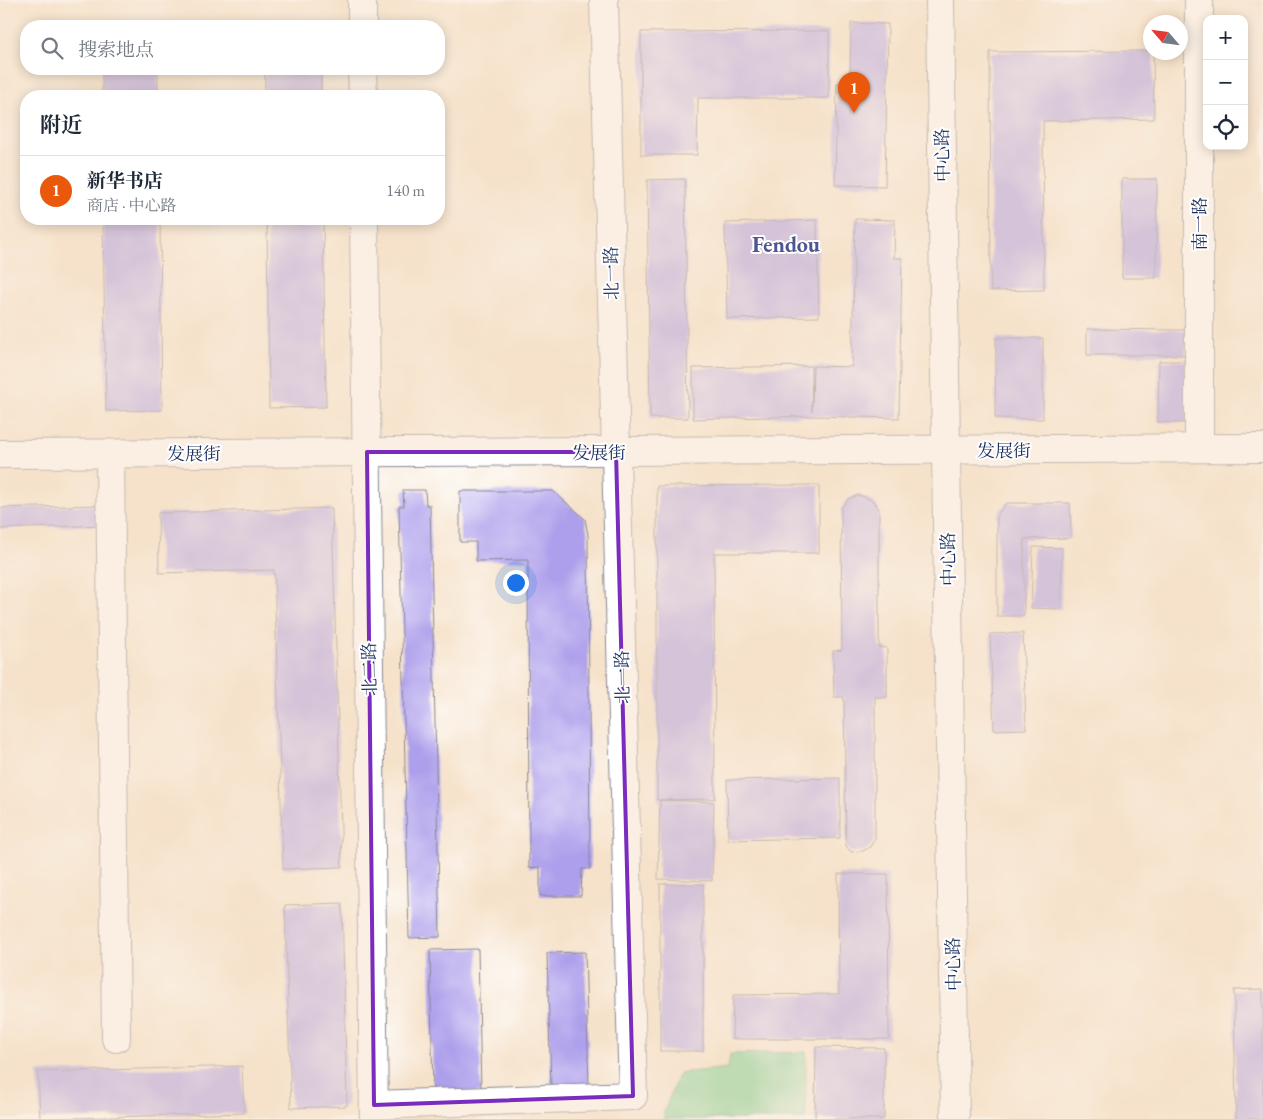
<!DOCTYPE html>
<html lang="zh">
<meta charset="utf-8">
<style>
:root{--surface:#fff;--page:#f2f2f3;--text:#1f2937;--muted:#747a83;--line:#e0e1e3;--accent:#ea580c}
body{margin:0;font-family:"EB Garamond","Noto Serif SC",serif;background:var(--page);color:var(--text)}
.controls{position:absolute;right:15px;top:15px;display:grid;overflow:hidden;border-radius:10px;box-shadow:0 2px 12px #0003}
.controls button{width:45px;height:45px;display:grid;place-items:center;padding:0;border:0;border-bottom:1px solid var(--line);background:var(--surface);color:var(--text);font:25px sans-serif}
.compass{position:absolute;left:1143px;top:15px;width:45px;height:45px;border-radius:50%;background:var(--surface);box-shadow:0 2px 12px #0003;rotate:298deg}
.you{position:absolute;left:515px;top:582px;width:18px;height:18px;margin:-12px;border:4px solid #fff;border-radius:50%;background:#1a73e8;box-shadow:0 0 0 8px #1a73e833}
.badge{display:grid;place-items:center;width:32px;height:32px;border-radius:50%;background:var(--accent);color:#fff;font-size:16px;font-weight:700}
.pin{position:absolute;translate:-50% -41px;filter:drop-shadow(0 1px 2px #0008)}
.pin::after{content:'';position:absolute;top:26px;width:18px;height:15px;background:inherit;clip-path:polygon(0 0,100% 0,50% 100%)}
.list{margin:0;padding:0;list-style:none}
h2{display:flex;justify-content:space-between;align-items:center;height:65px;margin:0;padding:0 20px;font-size:21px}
h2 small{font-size:16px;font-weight:400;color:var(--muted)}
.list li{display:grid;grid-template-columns:32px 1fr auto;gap:15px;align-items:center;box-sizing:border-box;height:70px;padding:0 20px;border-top:1px solid var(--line)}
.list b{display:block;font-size:19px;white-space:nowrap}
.list p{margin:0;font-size:16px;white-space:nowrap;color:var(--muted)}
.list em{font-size:16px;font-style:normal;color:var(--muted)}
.icon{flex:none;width:28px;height:28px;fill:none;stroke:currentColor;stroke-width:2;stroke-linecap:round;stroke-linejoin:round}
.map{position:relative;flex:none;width:1263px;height:1119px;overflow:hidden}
.search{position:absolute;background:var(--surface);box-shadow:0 2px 12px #0003;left:20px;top:20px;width:425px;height:55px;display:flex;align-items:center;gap:12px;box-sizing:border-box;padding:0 18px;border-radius:20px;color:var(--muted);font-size:19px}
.panel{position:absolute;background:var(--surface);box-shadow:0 2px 12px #0003;left:20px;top:90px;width:425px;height:135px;border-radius:20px}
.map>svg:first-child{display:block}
.green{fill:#7ad398;stroke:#4a817b}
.building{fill:#ad9feb}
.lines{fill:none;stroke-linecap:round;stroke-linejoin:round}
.minor-casing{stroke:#888894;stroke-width:30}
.minor{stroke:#fff;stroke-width:28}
.marked{fill:none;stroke:#7b2cbf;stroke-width:4;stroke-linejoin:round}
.labels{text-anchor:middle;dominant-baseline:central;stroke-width:4;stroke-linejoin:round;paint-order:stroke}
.street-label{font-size:18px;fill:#1b2f5e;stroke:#fff}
.district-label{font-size:22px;font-weight:bold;fill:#4e568f;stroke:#fff}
</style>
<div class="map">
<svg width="1263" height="1119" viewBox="0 0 1263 1119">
<rect width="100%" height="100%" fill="#fff"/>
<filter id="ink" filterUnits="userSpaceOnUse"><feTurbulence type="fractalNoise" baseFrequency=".02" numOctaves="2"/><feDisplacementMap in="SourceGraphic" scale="10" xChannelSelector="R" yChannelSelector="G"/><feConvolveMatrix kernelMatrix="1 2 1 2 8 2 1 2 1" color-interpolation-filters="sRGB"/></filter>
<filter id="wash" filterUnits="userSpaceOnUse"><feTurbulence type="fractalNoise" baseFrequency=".0096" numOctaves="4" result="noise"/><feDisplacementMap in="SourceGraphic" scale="20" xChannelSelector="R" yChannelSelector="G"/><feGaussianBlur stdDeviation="1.12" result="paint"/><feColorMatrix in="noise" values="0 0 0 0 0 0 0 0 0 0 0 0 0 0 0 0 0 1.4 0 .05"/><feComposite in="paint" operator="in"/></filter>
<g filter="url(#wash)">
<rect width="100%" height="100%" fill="#f6e2ca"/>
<path class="green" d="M806,1052V1119H664V1112L679,1073L728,1068L730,1054Z"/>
<g id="blocks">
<g class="building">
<path d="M851,23L888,24L885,186L835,185L837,83H850Z"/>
<path d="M829,31V98H698L697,155H641V32Z"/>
<path d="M1150,51V52H1153L1154,119L1043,121L1044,290L991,291L990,52Z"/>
<rect x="102" y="69" width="56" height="27"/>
<rect x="265" y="69" width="56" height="27"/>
<path d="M685,179L688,418H650L647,180Z"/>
<path d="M1122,179H1157L1156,278H1122Z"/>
<path d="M103,219H160L162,410L106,411Z"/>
<path d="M267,219H323L326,407L269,408Z"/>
<path d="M855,219L895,220L894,258H902L899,418L812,416L693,419V368L811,366L812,411L813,366L852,367Z"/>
<path d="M817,220L819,317L727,319L725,223Z"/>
<path d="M1087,329L1186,330V355H1087Z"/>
<path d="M996,338H1043V419L995,418Z"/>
<path d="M1159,361H1187V423L1158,422Z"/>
<path d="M819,485V553H714L715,799L657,800V486Z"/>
<path d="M403,490H425L426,505H430L440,937L409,938L399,506H404Z"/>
<path d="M460,491H553L585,519L588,535L590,869H582L581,896H540V867L529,868L528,560L476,561V542H460Z"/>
<path d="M858,495L865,497L873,501L879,509V647L887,648V697H875V838L870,847L863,851L851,852L846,846L844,697H834L833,651L842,650L841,508L848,499Z"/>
<path d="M1006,503H1070L1071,538L1024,539V616H997V515Z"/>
<path d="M103,505L104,525L0,529V508Z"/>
<path d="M332,508L342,867L283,869L274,570L159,573L158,513Z"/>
<path d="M1033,547L1062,548L1061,609L1031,608Z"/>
<path d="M1023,633L1026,729L994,730L990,634Z"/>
<path d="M840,778V838L728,840L727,780Z"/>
<path d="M660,800L714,802L712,881L658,879Z"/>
<path d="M838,874H888L889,1039H732L733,995L839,994Z"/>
<rect x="660" y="884" width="43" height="167"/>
<path d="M342,903L347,1106L291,1108L285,905Z"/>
<path d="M478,949L481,1092L433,1093L430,950Z"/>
<path d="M585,952L589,1086L551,1087L547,953Z"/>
<path d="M1263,989V1119H1236L1234,990Z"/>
<path d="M816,1047L884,1048V1119H815Z"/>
<path d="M242,1066L244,1113L40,1119L38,1072Z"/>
</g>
</g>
</g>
<g filter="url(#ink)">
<use href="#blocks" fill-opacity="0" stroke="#888894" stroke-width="1"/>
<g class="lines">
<g class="minor-casing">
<g id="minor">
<path d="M362,0V26"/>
<path d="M940,0L955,1119"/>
<path d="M362,69L363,96"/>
<path d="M364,219L374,1119"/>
<path d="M1199,448V0"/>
<path d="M0,454L1263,448"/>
<path d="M110,454L116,1038"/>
<path d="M374,1105L633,1096L604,0"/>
</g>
</g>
<use href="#minor" class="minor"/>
</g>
</g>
<path d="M0 0H1263V1119H0ZM367,452H616L633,1096L374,1105Z" fill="#f6e2ca" fill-opacity=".55" fill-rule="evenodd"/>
<path class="marked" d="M367,452H616L633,1096L374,1105Z"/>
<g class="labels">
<g class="street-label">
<text transform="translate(942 155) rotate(-91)">中心路</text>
<text transform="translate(1199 224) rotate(-90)">南一路</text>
<text transform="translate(611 273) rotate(-91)">北一路</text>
<text x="1004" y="450">发展街</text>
<text x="599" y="452">发展街</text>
<text x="194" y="453">发展街</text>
<text transform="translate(948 559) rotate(-91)">中心路</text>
<text transform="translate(369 669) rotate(-91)">北二路</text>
<text transform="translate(622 677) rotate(-91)">北一路</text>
<text transform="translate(953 964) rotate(-91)">中心路</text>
</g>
<g class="district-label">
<text x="786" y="244">Fendou</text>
</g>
</g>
</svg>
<div class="controls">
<button>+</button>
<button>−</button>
<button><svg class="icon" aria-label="locate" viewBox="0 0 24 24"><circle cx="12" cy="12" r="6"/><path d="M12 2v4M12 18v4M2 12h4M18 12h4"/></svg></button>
</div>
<svg class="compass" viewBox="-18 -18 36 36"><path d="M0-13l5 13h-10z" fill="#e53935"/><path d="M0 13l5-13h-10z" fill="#747a83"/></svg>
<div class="you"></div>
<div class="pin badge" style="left:854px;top:113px">1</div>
<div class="search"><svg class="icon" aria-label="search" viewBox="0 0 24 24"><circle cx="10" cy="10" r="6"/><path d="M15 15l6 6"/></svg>搜索地点</div>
<section class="panel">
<h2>附近<small></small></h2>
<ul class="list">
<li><span class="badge">1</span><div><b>新华书店</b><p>商店 · 中心路</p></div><em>140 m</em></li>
</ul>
</section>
</div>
